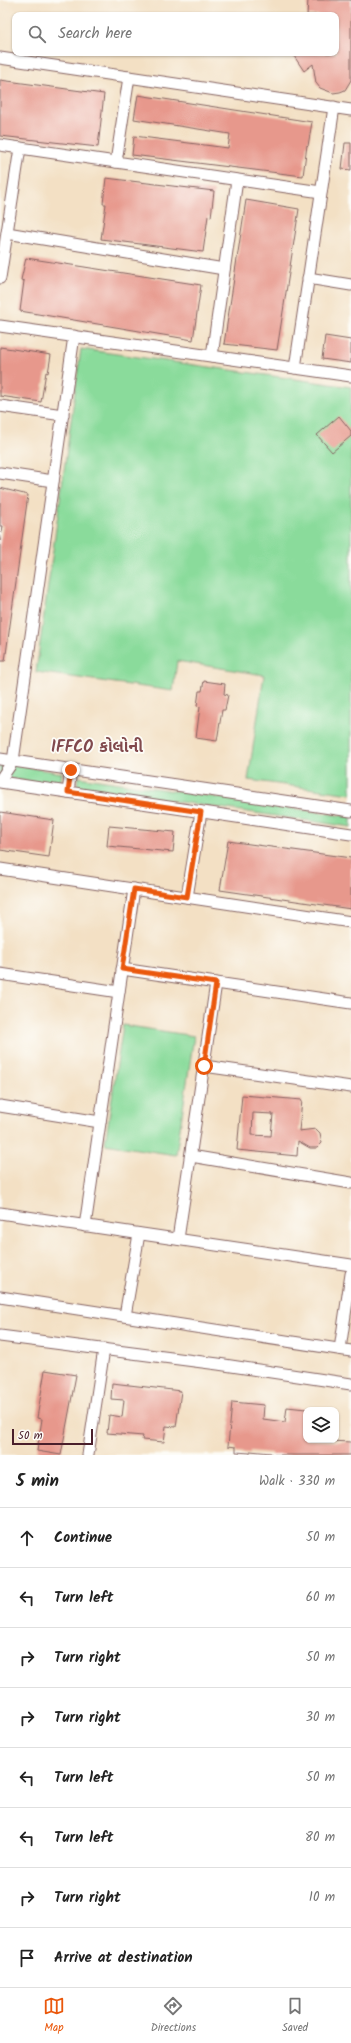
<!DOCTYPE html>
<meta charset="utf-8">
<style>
:root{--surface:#fff;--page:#f2f2f2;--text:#222;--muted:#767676;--line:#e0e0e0;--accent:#ea580c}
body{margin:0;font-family:Kalam,"Noto Sans Gujarati",sans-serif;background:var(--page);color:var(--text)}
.controls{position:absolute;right:12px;bottom:12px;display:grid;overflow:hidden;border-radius:8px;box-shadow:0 1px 3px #0004}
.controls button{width:36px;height:36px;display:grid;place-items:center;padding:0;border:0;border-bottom:1px solid var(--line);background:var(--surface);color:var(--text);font:20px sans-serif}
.scale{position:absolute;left:12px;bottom:10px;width:81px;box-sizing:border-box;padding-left:4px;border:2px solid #4a1f2b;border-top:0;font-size:11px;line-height:14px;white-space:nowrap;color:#4a1f2b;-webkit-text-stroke:3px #fdfcf7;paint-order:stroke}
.stop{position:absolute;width:12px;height:12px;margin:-9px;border:3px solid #ea580c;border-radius:50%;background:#fff}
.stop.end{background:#ea580c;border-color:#fff;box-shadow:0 1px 4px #0008}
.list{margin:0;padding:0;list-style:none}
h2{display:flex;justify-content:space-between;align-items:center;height:52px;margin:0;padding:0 16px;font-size:17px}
h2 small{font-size:13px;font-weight:400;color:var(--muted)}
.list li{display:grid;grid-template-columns:26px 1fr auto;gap:12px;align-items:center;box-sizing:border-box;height:60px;padding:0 16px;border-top:1px solid var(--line)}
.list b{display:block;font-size:15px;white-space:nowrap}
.list em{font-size:13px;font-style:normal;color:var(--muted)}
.icon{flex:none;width:22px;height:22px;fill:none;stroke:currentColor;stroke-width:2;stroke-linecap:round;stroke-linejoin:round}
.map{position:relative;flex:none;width:351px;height:1455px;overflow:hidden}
.search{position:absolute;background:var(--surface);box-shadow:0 1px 3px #0004;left:12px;right:12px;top:12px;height:44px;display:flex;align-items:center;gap:10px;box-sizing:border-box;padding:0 14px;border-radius:8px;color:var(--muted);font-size:15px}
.sheet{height:532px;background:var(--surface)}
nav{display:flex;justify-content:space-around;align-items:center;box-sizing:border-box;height:56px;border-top:1px solid var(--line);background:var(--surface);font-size:11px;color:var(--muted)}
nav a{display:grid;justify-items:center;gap:2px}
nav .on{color:var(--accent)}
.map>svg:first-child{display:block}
.green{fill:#8adb9b;stroke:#6a7d63}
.building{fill:#e7988c;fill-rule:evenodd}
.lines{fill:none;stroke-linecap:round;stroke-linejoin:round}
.minor-casing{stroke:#856361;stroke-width:13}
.minor{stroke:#fff;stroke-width:11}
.route{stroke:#ea580c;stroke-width:5}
.labels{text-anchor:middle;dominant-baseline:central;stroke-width:3.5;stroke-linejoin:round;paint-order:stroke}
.quarter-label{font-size:16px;font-weight:bold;fill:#81494d;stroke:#fdfcf7}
</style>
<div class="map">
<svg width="351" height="1455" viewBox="0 0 351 1455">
<rect width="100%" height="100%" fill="#fdfcf7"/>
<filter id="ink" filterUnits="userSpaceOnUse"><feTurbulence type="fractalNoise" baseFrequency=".025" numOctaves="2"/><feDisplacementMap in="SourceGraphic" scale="8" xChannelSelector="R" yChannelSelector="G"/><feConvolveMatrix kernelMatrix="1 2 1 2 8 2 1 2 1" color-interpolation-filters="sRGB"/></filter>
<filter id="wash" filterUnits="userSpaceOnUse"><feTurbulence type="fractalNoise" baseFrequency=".012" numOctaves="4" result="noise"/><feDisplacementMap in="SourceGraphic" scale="16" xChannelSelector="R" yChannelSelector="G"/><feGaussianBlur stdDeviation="0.9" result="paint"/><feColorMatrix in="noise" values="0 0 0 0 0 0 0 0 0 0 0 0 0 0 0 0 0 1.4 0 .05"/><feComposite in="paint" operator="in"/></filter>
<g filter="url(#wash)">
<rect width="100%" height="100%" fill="#f3e0c4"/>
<g class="green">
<path d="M81,349L351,387V794L248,780L264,675L177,661L173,691L36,672Z"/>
<path d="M0,763L62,773L60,786L0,777Z"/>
<path d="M78,777L351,817V827L77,787Z"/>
<path d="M123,1025L194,1036L176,1155L105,1144Z"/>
</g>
<g id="blocks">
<g class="building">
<path d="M308,0H351V80L345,90L340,92L333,93L320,88L316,83L313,64L304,71L292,53H336V15H307Z"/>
<path d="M0,80L104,94L98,147L0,136Z"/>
<path d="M138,95L312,122L308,146L307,145L303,176L132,155L134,136L228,148L230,134L134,119Z"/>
<path d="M345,143H351V170L342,169Z"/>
<path d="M106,178L214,191L211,217L208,216L203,252L101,239L106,204H103Z"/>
<path d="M246,200L299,209L277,350L224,344Z"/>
<path d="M26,258L201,285L193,340L20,311L24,281L21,280Z"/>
<path d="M325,336L351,340V363L322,359Z"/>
<path d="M0,347L51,355L48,373L46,372L41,402L0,396Z"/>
<path d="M339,416L351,431V436L332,452L317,435Z"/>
<path d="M0,488L28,495L5,661H0V543L3,526H0Z"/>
<path d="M204,681L225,684L224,694L228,695L225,710H222L217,741L196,738L200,707L197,706L199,691H202Z"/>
<path d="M0,812L54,820L49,857L0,850Z"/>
<path d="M109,826L175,832L173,852L107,846Z"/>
<path d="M228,841L351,858V909L220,890Z"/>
<path d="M242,1095L302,1100L299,1131L316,1129L320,1133L322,1143L317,1148H310L298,1141L297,1156L237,1150ZM253,1113L273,1114L271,1136L252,1135Z"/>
<path d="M45,1370L76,1375L61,1455L37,1451L42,1419L37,1418Z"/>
<path d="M112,1383L181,1391L176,1427L166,1426L164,1442L142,1440L143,1436L107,1433L109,1415L122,1417L124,1400L111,1399Z"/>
<path d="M232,1402L264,1405L263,1419L285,1422L287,1407L306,1409V1440L351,1442V1455H271V1453L250,1451V1453L236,1452V1447L228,1446Z"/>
</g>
</g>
</g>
<g filter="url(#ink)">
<use href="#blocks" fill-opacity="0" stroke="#856361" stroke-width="1"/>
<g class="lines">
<g class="minor-casing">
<g id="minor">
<path d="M0,58L351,110"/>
<path d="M0,145L321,192"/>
<path d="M116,162L129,77"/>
<path d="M7,233L224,269"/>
<path d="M0,278L20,148"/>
<path d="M308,278L351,285"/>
<path d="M0,326L351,376"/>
<path d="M212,356L237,180"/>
<path d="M295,368L334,107"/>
<path d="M0,406L63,415"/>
<path d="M0,473L53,481"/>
<path d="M0,759L351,811"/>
<path d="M0,780L13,761L74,336"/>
<path d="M0,782L351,834"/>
<path d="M68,792L71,770"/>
<path d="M0,869L351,922"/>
<path d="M187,897L201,812"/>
<path d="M122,969L351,1003"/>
<path d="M0,974L119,992"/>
<path d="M204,1066L351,1087"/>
<path d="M0,1106L100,1122"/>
<path d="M191,1156L351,1183"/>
<path d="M0,1213L351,1265"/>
<path d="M85,1226L134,889"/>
<path d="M178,1239L216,983"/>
<path d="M0,1297L351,1351"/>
<path d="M125,1316L139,1234"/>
<path d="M0,1336L218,1364L351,1384"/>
<path d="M340,1349L351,1274"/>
<path d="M88,1455L104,1349"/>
</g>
</g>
<use href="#minor" class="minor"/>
</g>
</g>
<g class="lines" filter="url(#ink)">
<path class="route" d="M71,770L68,792L201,812L187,897L134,889L122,969L216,983L204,1066"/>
</g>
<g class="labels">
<g class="quarter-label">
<text x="97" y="747">IFFCO કોલોની</text>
</g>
</g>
</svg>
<div class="controls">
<button><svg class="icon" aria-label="layers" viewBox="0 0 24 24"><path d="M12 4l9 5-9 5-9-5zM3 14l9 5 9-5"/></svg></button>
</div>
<div class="scale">50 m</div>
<div class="stop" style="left:204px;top:1066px"></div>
<div class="stop end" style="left:71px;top:770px"></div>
<div class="search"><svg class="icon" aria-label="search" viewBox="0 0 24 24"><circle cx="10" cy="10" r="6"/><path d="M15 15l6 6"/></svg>Search here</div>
</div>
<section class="sheet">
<h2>5 min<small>Walk · 330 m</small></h2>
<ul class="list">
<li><svg class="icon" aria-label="ahead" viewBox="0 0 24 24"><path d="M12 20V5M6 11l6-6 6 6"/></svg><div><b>Continue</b></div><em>50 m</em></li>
<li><svg class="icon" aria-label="left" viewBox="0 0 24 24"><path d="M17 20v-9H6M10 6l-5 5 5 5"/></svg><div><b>Turn left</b></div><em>60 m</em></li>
<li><svg class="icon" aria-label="right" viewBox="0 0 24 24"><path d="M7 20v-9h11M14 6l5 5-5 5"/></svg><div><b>Turn right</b></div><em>50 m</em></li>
<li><svg class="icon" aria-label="right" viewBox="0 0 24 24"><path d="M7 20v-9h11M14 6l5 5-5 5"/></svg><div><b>Turn right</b></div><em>30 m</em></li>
<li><svg class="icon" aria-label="left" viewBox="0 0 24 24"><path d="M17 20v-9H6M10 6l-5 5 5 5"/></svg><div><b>Turn left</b></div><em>50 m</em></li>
<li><svg class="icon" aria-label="left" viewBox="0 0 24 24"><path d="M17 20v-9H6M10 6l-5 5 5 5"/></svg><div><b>Turn left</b></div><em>80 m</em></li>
<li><svg class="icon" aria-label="right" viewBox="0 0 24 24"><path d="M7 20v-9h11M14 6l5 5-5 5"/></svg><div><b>Turn right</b></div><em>10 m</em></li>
<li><svg class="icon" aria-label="arrive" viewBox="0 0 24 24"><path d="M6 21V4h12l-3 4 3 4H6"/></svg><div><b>Arrive at destination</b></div></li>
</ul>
</section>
<nav>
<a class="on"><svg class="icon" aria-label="map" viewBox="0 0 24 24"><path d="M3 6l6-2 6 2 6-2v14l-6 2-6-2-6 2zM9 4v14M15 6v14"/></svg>Map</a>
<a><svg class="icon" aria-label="directions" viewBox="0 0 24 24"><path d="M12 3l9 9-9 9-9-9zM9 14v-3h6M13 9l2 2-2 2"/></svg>Directions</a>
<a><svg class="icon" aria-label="saved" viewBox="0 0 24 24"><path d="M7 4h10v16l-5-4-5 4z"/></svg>Saved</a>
</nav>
